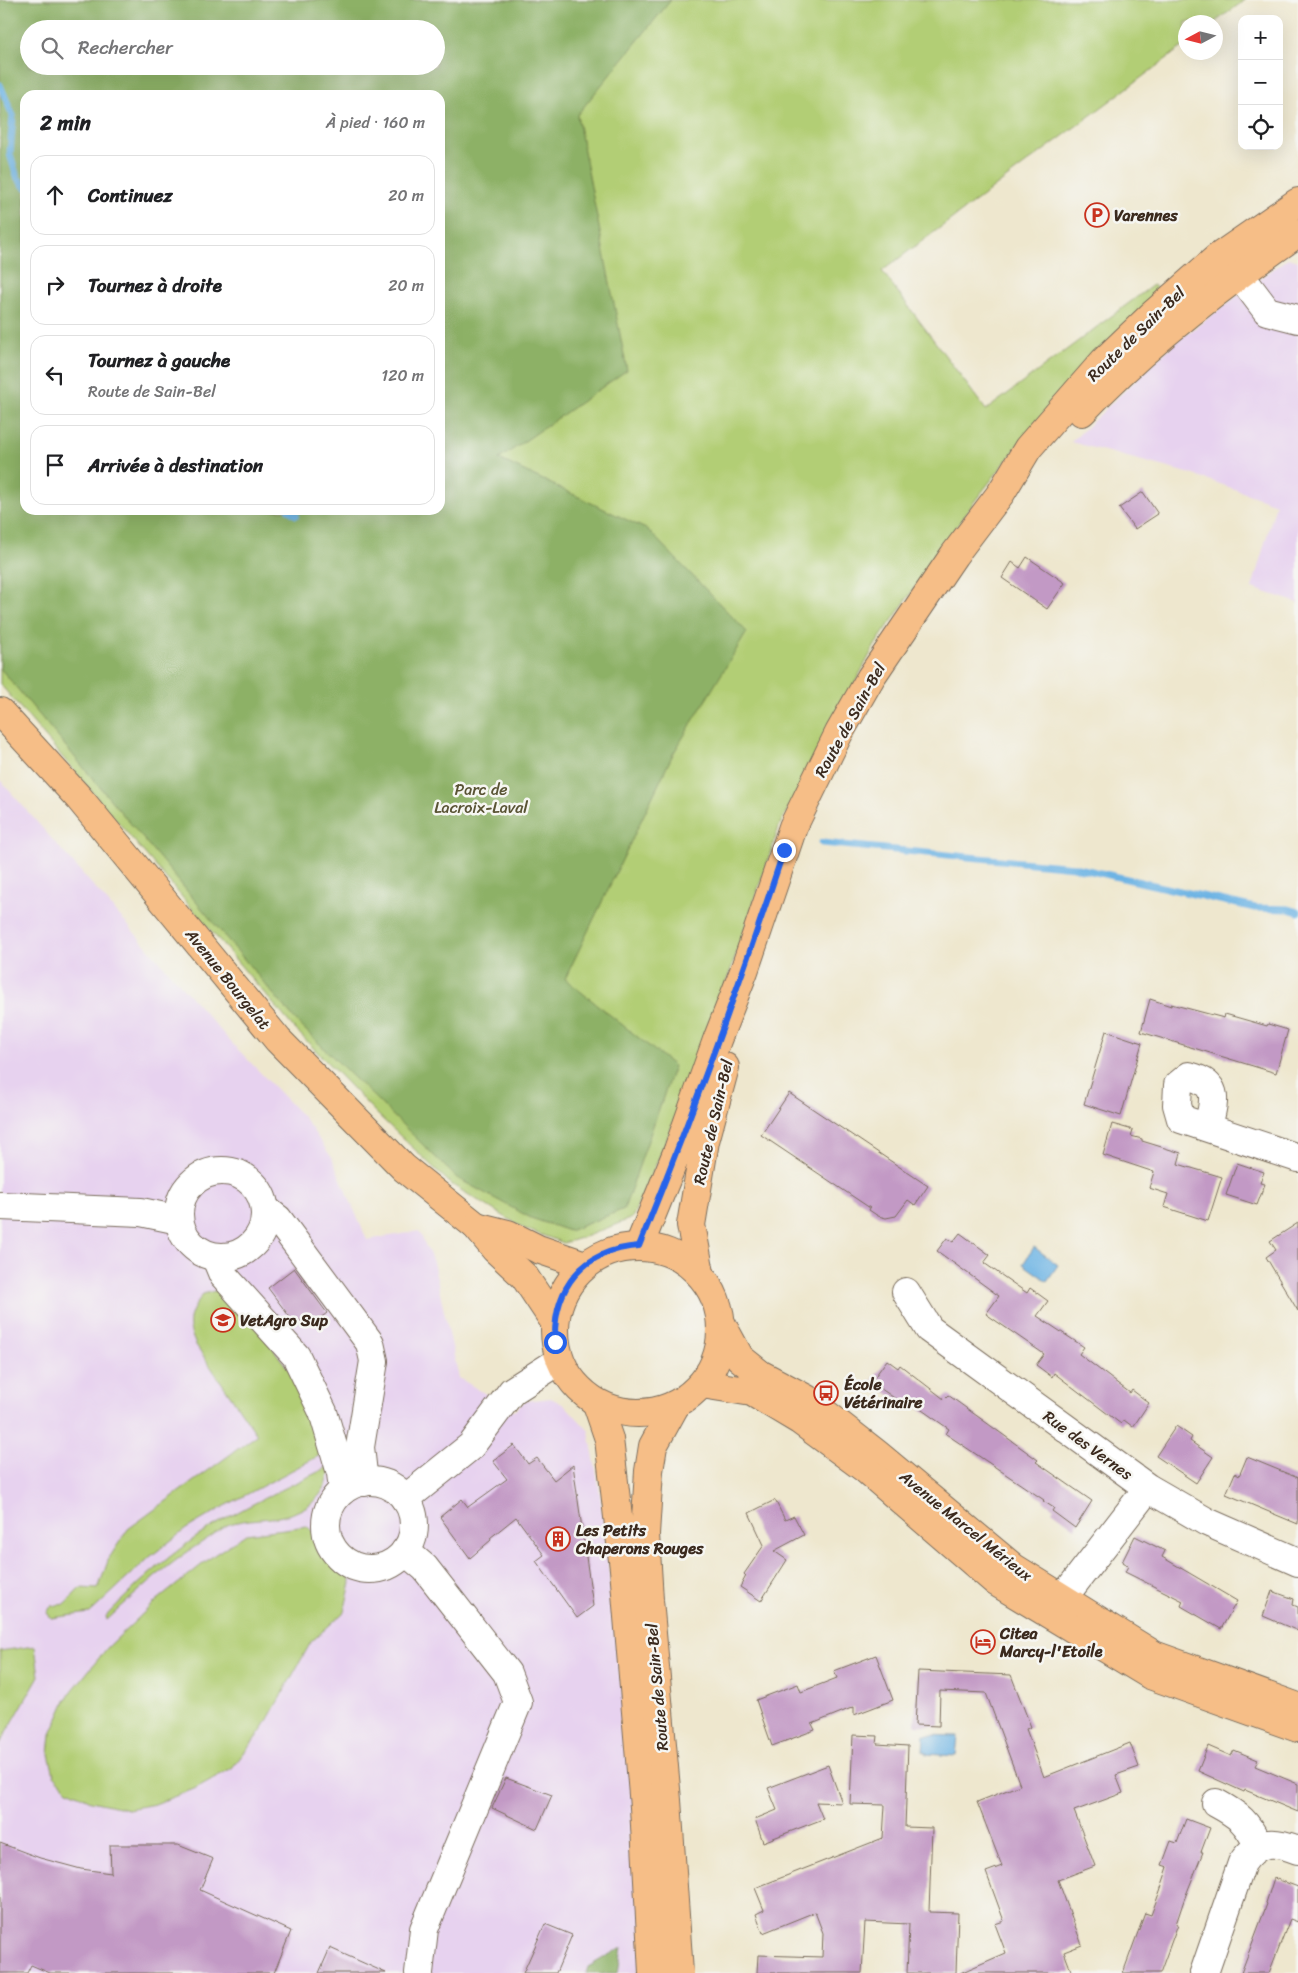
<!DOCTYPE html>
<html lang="fr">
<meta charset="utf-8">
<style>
:root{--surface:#fff;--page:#f6f6f6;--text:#202124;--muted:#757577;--line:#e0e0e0}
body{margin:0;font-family:Sriracha,sans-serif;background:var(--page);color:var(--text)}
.controls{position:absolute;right:15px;top:15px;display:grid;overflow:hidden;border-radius:10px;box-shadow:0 5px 20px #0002}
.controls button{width:45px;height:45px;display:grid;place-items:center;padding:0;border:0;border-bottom:1px solid var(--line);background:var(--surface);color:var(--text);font:25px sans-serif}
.compass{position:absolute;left:1178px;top:15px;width:45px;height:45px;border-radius:50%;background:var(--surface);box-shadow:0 5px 20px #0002;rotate:263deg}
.stop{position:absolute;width:15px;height:15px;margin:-11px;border:4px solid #2563eb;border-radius:50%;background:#fff}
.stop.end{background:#2563eb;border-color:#fff;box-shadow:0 1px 5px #0008}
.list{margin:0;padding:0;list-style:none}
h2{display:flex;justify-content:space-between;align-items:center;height:65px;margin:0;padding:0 20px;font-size:21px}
h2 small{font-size:16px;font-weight:400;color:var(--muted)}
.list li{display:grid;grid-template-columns:32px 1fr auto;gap:15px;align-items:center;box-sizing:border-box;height:80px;margin:0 10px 10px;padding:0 10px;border:1px solid var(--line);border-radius:15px}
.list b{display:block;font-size:19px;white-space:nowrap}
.list p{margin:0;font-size:16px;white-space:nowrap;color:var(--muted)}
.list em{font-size:16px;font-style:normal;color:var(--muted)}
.icon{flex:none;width:28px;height:28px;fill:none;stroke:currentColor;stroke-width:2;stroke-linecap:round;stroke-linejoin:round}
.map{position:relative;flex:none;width:1298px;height:1973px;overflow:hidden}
.search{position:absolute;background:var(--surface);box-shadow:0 5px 20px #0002;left:20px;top:20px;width:425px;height:55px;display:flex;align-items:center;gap:12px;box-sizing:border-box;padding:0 18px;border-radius:28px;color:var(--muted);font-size:19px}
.panel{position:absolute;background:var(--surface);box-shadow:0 5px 20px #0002;left:20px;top:90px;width:425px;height:425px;border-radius:15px}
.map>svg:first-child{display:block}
.built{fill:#e7d2ef}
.green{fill:#b2ce75;stroke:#767c4a;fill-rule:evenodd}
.forest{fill:#8db166;stroke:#646e42;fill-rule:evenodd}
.water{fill:#6db4e4;stroke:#546f81}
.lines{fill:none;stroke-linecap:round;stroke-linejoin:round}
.stream{stroke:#6db4e4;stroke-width:7}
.building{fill:#c299c5}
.minor-casing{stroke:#7a6c5c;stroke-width:30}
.major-casing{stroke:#7a6c5c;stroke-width:30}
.minor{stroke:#fff;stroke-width:28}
.major{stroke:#f6be87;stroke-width:28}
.route{stroke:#2563eb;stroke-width:6}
.labels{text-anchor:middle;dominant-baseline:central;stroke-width:5;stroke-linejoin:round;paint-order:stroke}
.poi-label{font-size:16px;font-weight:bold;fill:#3b2a1e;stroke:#f6f6f2;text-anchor:start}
.street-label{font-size:16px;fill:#3b2a1e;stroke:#f6f6f2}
.park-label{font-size:16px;fill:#595334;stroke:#f6f6f2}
</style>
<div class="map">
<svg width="1298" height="1973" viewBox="0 0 1298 1973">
<rect width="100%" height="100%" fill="#f6f6f2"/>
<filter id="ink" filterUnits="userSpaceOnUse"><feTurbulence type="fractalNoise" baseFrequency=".02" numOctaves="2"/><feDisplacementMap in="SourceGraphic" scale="10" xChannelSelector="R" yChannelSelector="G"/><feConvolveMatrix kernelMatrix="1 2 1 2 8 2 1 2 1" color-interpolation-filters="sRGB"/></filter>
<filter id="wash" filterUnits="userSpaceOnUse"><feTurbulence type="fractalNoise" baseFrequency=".0096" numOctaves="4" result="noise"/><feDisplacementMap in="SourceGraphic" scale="20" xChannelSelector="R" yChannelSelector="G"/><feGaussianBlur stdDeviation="1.12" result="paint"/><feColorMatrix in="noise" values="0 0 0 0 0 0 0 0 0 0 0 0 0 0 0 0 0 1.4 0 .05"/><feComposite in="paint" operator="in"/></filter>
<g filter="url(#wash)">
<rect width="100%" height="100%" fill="#eee7ce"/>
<g class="built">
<path d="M1288,258L1298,261V603L1252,588L1276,504L1195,475L1071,442L1175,343Z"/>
<path d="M0,780L228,1039L304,1118L332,1158L367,1240L419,1231L433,1262L459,1378L514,1411L525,1401L551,1398L566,1406L589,1431L600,1493L644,1887L642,1962L636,1973H0Z"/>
</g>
<g class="green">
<path d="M0,0H1245L1215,22H1186L1185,45L882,271L986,410L1153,285L1165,294L1039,419L974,502L875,645L780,824L731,969L665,1144L632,1218L587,1236L564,1243L525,1229L451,1184L376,1113L294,1028L0,684ZM29,29H436V66H29ZM25,95H440V510H25Z"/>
<path d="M218,1290L246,1322L257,1327L307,1394L326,1452L227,1505L186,1529L151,1556L90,1613L51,1618L47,1613L51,1606L65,1604L80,1588L98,1589L109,1558L128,1529L257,1435L196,1345C185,1322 189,1314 203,1294Z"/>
<path d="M330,1466C329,1486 319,1501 300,1510C280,1521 255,1517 233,1523C224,1525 215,1534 207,1539C170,1562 139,1590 107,1620L106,1616C133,1588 163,1560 195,1538C237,1509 285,1489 330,1466Z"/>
<path d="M307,1526L313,1532L315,1542L326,1560L348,1573L351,1583L344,1612L311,1642L262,1730L232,1768L194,1789L155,1804L128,1809L91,1801L68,1790L54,1775L49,1754L51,1734L68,1696L108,1647L155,1602L214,1555L246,1534Z"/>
<path d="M35,1646L39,1676L0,1744V1651Z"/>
</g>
<g class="forest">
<path d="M0,0H671L577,115L627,370L499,459L648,530L747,632L673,754L565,979L674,1066L624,1209L569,1231L531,1218L457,1178L296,1021L0,668ZM29,29H436V66H29ZM25,95H440V510H25Z"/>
<path d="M622,1947L618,1973H586L588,1967Z"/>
</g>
<g class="water">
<path d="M1034,1247L1058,1265L1047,1281L1023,1264Z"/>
<path d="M924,1735L958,1736L956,1756L926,1754V1752H923Z"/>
</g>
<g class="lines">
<g class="stream">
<path d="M0,85L13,116L10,154L17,177L25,187"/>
<path d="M289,510L296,515"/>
<path d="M822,843L1074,867L1255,908L1288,909L1298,912"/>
</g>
</g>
<g id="blocks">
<g class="building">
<path d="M1143,492L1158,514L1135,529L1119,508Z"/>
<path d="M1027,557L1065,583L1047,609L1002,578L1012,562L1020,568Z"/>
<path d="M1150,999L1171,1006V1004L1224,1018L1225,1014L1267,1026L1268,1024L1288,1030L1276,1073L1141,1032Z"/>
<path d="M1106,1031L1142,1043L1121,1116L1084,1104Z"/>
<path d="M789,1093L928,1186L915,1205L908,1200L896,1216L886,1218L878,1216L869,1210L870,1208L761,1135Z"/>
<path d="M1112,1124L1133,1130L1131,1136L1142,1139V1141L1181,1153L1178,1164L1222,1177L1208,1221L1164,1207L1168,1194L1149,1188L1154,1172L1103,1155Z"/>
<path d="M1237,1163L1264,1172L1260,1183L1265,1184L1257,1205L1226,1195Z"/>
<path d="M1298,1223V1311L1266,1257L1276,1250L1270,1241Z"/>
<path d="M960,1233L990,1255L984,1263L1027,1293L1030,1288L1048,1301L1037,1316L1084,1347L1079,1354L1130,1393L1132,1390L1149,1403L1133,1427L1124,1420L1121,1424L1054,1373L1052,1377L1036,1365L1044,1354L986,1314L999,1296L937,1251L947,1238L953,1242Z"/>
<path d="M294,1268L327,1313L311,1325L305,1317L295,1324L268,1288Z"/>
<path d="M887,1360L898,1368L900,1365L944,1399L948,1395L1038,1460L1036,1462L1092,1501L1075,1528L1052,1511L1054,1508L1043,1501L1044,1500L946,1434L949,1429L909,1401L906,1406L871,1382Z"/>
<path d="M1176,1426L1192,1437L1190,1441L1213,1457L1196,1483L1156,1456Z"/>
<path d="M514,1445L528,1464L537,1458L554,1480L573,1465L593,1606L577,1618L536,1561L544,1555L516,1517L490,1538L491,1540L470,1558L440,1517L462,1499L468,1507L507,1479L493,1461Z"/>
<path d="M1247,1457L1298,1478V1524L1226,1494L1235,1473L1239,1476Z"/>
<path d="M775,1500L785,1520L794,1516L804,1535L774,1551L787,1560L761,1601L740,1587L746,1576L744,1574L764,1545L749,1513Z"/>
<path d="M1135,1536L1165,1551L1162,1557L1237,1601L1221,1629L1181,1606L1183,1601L1125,1572L1128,1566L1122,1562Z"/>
<path d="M1272,1591L1294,1599L1293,1605L1298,1607V1631L1263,1616Z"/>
<path d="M876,1655L893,1700L854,1715V1707L812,1724L815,1730L772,1746L756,1700L798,1684L801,1692L837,1678L834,1671Z"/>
<path d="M918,1671L1011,1675L1031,1727L1026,1729L1044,1777L1130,1743L1139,1767L1116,1775L1123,1793L1074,1811L1095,1866L1058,1880L1082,1945L1064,1952L1072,1973H960L1006,1953L995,1924L1004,1921L986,1872L1002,1866L977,1802L1020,1785L986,1693L940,1691L939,1726L915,1725Z"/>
<path d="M853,1735L878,1736L877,1744L908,1746L905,1827L932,1828L929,1912L958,1913L956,1973H907L909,1924L865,1922L862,1973H757L758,1955L822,1957L823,1933L815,1912L763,1933L756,1914L764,1910L755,1888L883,1838L885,1805L850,1804Z"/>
<path d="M1208,1746L1231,1756L1234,1750L1258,1760L1255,1766L1298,1784V1812L1245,1790L1244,1792L1198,1771Z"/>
<path d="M828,1765L842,1803L816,1802L823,1819L763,1842L755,1819L777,1810L768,1788Z"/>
<path d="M506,1778L552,1795L537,1829L492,1808Z"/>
<path d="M1186,1819L1210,1828L1201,1852H1203L1184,1900L1176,1924H1178L1160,1973H1123L1145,1913L1151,1915L1160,1891L1168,1867L1162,1865L1171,1841L1177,1843Z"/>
<path d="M0,1843L40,1858L81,1869L111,1873L110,1845H178L213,1859L200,1890L291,1931L274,1973H50L31,1965L27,1973H0Z"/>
<path d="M1274,1878L1298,1887V1922L1290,1919L1269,1973H1241L1267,1904L1266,1903Z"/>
<path d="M545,1924L572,1935L556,1973H523Z"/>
<path d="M330,1948L386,1973H319Z"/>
</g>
</g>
</g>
<g filter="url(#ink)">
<use href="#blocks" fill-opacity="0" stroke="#7a6c5c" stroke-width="1"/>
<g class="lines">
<g class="minor-casing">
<g id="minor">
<path d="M1239,274L1267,311L1298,319"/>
<path d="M1208,1127C1214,1101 1221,1084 1189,1076L1178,1085L1177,1105L1181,1119L1298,1158"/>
<circle cx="222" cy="1214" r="43"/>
<path d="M0,1206L141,1212L179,1220"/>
<path d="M265,1209L278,1219L370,1343L374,1361L360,1447L364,1482"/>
<path d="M216,1258L223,1275L296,1356L323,1412L341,1473L343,1490"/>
<path d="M906,1292L929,1329L1148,1488L1207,1522L1298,1562"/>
<circle cx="370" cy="1525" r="44"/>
<path d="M405,1499L471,1446L512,1391L559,1361"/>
<path d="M405,1551L425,1568L507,1673L518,1702L424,1929L419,1973"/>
<path d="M1062,1599L1148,1488"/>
<path d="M1216,1803C1240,1816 1246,1821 1259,1846"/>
<path d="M1204,1973L1242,1863C1258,1840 1273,1840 1298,1850"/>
</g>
</g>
<g class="major-casing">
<g id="major">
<path d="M1082,412C1146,344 1221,286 1298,233"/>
<path d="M0,712L79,798L278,1040L404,1168L476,1226L495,1249L524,1276L554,1321"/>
<path d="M476,1226L508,1234L538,1249L585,1265"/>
<path d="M639,1246L678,1150L717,1040L744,971L793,827L839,733L871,677L954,555L1001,493L1028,448L1104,361L1151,316L1217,258L1298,202"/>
<circle cx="638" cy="1330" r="83"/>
<path d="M700,1273L691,1225L705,1141L725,1067"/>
<path d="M722,1325L740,1358L760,1374L807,1399L877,1454L1014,1568L1154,1655L1298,1707"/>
<path d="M702,1384L752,1392L799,1420L864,1468L996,1582L1150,1675L1298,1728"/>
<path d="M597,1404L609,1439L624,1569L644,1807L653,1973"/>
<path d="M675,1406L653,1446L649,1471L645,1534L649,1600L667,1800L679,1973"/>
</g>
</g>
<use href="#minor" class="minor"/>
<use href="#major" class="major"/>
</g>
</g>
<g class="lines" filter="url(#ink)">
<path class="route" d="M555,1342C553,1287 583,1250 639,1246C692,1116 740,984 784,850"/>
</g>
<defs>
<g id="parking-ring" transform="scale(1.25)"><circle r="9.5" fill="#f6f6f2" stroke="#c8321e" stroke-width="1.5"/><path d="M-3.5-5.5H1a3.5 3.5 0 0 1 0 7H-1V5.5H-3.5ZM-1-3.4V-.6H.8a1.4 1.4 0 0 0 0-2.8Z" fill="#c8321e"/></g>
<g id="university-ring" transform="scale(1.25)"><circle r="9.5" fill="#f6f6f2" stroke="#c8321e" stroke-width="1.5"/><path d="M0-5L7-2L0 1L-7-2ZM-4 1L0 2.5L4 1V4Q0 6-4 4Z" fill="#c8321e"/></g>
<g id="bus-ring" transform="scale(1.25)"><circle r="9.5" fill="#f6f6f2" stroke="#c8321e" stroke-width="1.5"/><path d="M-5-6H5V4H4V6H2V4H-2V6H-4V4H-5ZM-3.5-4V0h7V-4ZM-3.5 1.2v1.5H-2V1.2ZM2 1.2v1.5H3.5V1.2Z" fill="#c8321e"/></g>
<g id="building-ring" transform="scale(1.25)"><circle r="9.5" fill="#f6f6f2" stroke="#c8321e" stroke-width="1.5"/><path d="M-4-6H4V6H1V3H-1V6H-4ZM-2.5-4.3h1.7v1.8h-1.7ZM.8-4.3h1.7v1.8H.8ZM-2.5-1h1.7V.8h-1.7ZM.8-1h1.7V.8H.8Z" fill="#c8321e"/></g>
<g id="hotel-ring" transform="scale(1.25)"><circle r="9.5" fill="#f6f6f2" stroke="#c8321e" stroke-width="1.5"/><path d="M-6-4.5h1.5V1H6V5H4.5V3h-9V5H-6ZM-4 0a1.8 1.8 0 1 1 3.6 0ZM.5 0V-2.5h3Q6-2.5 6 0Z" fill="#c8321e"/></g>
</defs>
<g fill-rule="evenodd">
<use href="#parking-ring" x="1097" y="215"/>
<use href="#university-ring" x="223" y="1320"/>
<use href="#bus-ring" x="826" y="1393"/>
<use href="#building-ring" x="558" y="1539"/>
<use href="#hotel-ring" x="983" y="1642"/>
</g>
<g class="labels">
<g class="poi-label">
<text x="1114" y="215">Varennes</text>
<text x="240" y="1320">VetAgro Sup</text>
<text x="844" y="1384">École<tspan x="844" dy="18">Vétérinaire</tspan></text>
<text x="576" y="1530">Les Petits<tspan x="576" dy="18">Chaperons Rouges</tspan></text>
<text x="1000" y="1633">Citea<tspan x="1000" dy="18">Marcy-l'Etoile</tspan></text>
</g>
<g class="street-label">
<text transform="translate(1136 334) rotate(-44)">Route de Sain-Bel</text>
<text transform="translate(850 720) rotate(-61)">Route de Sain-Bel</text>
<text transform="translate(228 979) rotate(51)">Avenue Bourgelat</text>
<text transform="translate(713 1122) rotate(-77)">Route de Sain-Bel</text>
<text transform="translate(1088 1445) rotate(36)">Rue des Vernes</text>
<text transform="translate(966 1526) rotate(39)">Avenue Marcel Mérieux</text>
<text transform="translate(657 1687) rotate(-95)">Route de Sain-Bel</text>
</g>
<g class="park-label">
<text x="481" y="789">Parc de<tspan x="481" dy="18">Lacroix-Laval</tspan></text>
</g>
</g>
</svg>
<div class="controls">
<button>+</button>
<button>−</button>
<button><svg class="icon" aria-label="locate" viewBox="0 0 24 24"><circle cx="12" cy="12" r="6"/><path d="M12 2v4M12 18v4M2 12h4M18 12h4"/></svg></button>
</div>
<svg class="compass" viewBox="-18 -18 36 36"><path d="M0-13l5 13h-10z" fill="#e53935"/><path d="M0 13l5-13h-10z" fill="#757577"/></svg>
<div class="stop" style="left:555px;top:1342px"></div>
<div class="stop end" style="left:784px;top:850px"></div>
<div class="search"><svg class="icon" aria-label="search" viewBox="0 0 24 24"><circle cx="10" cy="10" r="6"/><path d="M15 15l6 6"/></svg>Rechercher</div>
<section class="panel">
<h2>2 min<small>À pied · 160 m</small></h2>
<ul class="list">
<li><svg class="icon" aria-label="ahead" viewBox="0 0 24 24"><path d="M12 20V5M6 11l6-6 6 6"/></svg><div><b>Continuez</b></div><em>20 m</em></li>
<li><svg class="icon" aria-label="right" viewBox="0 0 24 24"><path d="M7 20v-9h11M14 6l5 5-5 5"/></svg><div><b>Tournez à droite</b></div><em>20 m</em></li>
<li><svg class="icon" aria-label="left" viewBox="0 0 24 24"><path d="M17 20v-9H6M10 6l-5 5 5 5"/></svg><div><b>Tournez à gauche</b><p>Route de Sain-Bel</p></div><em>120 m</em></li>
<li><svg class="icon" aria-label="arrive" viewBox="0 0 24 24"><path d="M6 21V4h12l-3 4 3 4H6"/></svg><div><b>Arrivée à destination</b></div></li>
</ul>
</section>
</div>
